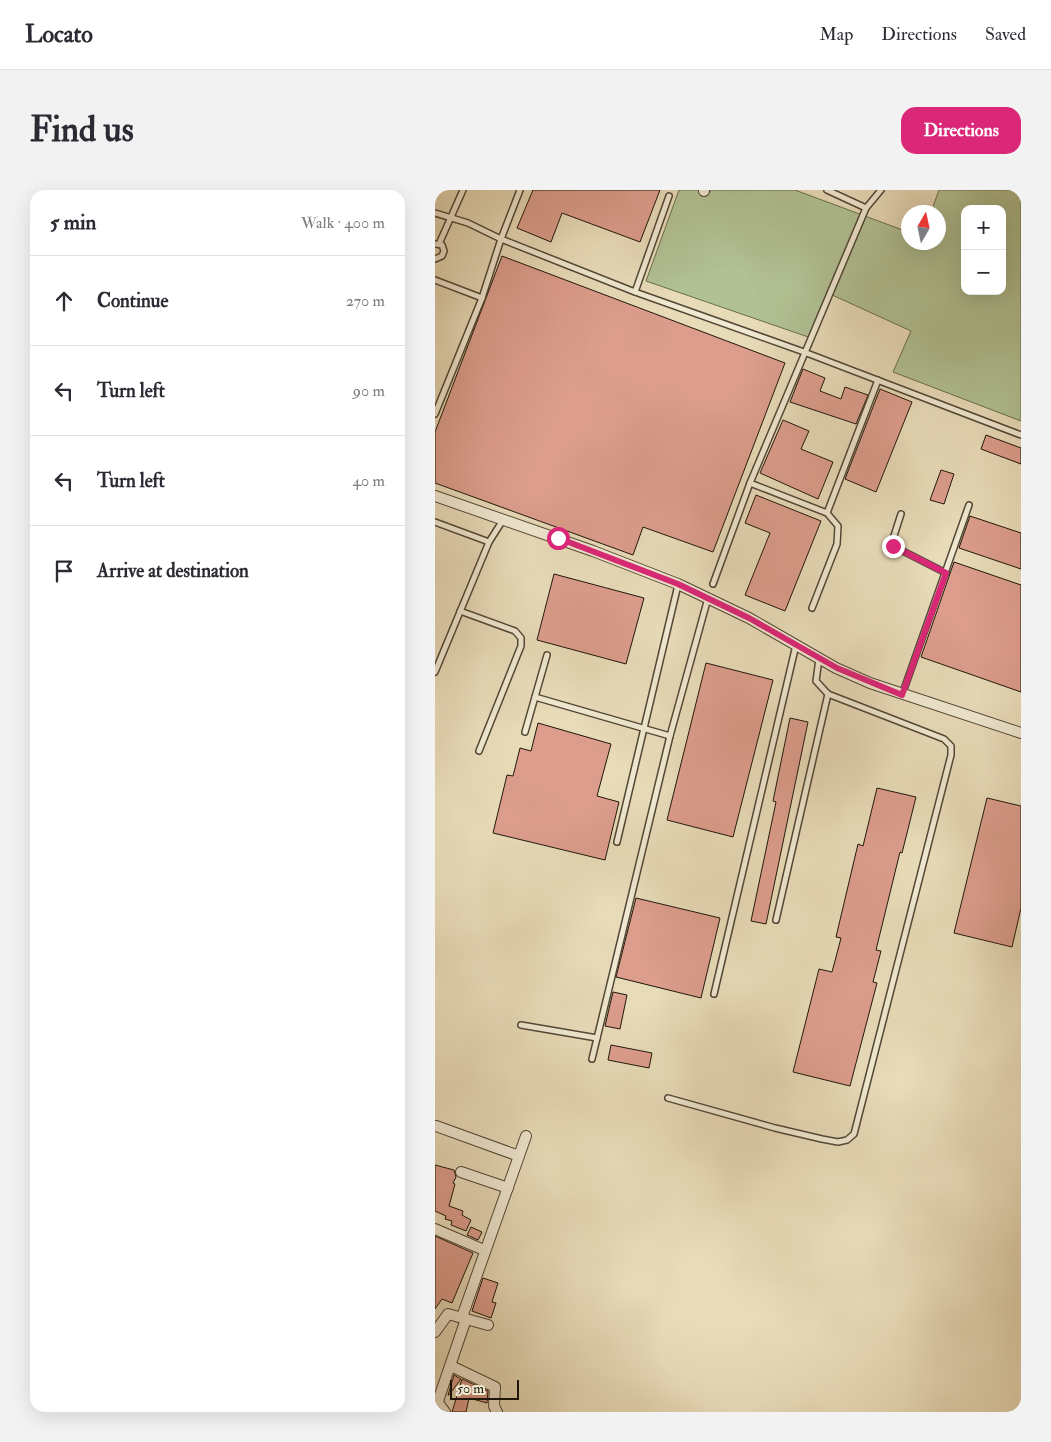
<!DOCTYPE html>
<meta charset="utf-8">
<style>
:root{--surface:#fff;--page:#f2f2f3;--text:#2b2b33;--muted:#7c7c81;--line:#e1e1e2;--accent:#db2777}
body{margin:0;font-family:"IM FELL Double Pica",serif;background:var(--page);color:var(--text)}
.controls{position:absolute;right:15px;top:15px;display:grid;overflow:hidden;border-radius:10px;box-shadow:0 5px 20px #0002}
.controls button{width:45px;height:45px;display:grid;place-items:center;padding:0;border:0;border-bottom:1px solid var(--line);background:var(--surface);color:var(--text);font:25px sans-serif}
.compass{position:absolute;left:466px;top:15px;width:45px;height:45px;border-radius:50%;background:var(--surface);box-shadow:0 5px 20px #0002;rotate:9deg}
.scale{position:absolute;left:15px;bottom:12px;width:69px;box-sizing:border-box;padding-left:5px;border:2px solid #20160a;border-top:0;font-size:14px;line-height:18px;white-space:nowrap;color:#20160a;-webkit-text-stroke:4px #f0e8d1;paint-order:stroke}
.stop{position:absolute;width:15px;height:15px;margin:-11px;border:4px solid #db2777;border-radius:50%;background:#fff}
.stop.end{background:#db2777;border-color:#fff;box-shadow:0 1px 5px #0008}
.list{margin:0;padding:0;list-style:none}
h2{display:flex;justify-content:space-between;align-items:center;height:65px;margin:0;padding:0 20px;font-size:21px}
h2 small{font-size:16px;font-weight:400;color:var(--muted)}
.list li{display:grid;grid-template-columns:32px 1fr auto;gap:15px;align-items:center;box-sizing:border-box;height:90px;padding:0 20px;border-top:1px solid var(--line)}
.list b{display:block;font-size:19px;white-space:nowrap}
.list em{font-size:16px;font-style:normal;color:var(--muted)}
.icon{flex:none;width:28px;height:28px;fill:none;stroke:currentColor;stroke-width:2;stroke-linecap:round;stroke-linejoin:round}
.map{position:relative;flex:none;width:586px;height:1222px;overflow:hidden;border-radius:15px}
header{display:flex;align-items:center;gap:30px;box-sizing:border-box;height:70px;padding:0 25px;background:var(--surface);border-bottom:1px solid var(--line)}
header strong{font-size:24px}
nav{display:flex;gap:28px;margin-inline-start:auto;font-size:18px}
.intro{display:flex;align-items:center;justify-content:space-between;box-sizing:border-box;height:120px;padding:0 30px}
h1{margin:0;font-size:35px}
.button{padding:12px 22px;border-radius:15px;background:var(--accent);color:#fff;font-size:18px;font-weight:700}
main{display:flex;gap:30px;padding:0 30px}
aside{flex:1;background:var(--surface);border-radius:15px;box-shadow:0 5px 20px #0002}
.map>svg:first-child{display:block}
.green{fill:#b1c193;stroke:#686c4e;fill-rule:evenodd}
.building{fill:#dc9d8c;stroke:#20160a}
.lines{fill:none;stroke-linecap:round;stroke-linejoin:round}
.lane-casing{stroke:#524736;stroke-width:8}
.street-casing{stroke:#524736;stroke-width:12}
.lane{stroke:#f0e8d1;stroke-width:5}
.street{stroke:#f0e8d1;stroke-width:10}
.route{stroke:#db2777;stroke-width:6}
</style>
<header>
<strong>Locato</strong>
<nav><a>Map</a><a>Directions</a><a>Saved</a></nav>
</header>
<div class="intro"><h1>Find us</h1><a class="button">Directions</a></div>
<main>
<aside>
<h2>5 min<small>Walk · 400 m</small></h2>
<ul class="list">
<li><svg class="icon" aria-label="ahead" viewBox="0 0 24 24"><path d="M12 20V5M6 11l6-6 6 6"/></svg><div><b>Continue</b></div><em>270 m</em></li>
<li><svg class="icon" aria-label="left" viewBox="0 0 24 24"><path d="M17 20v-9H6M10 6l-5 5 5 5"/></svg><div><b>Turn left</b></div><em>90 m</em></li>
<li><svg class="icon" aria-label="left" viewBox="0 0 24 24"><path d="M17 20v-9H6M10 6l-5 5 5 5"/></svg><div><b>Turn left</b></div><em>40 m</em></li>
<li><svg class="icon" aria-label="arrive" viewBox="0 0 24 24"><path d="M6 21V4h12l-3 4 3 4H6"/></svg><div><b>Arrive at destination</b></div></li>
</ul>
</aside>
<div class="map">
<svg width="586" height="1222" viewBox="0 0 586 1222">
<rect width="100%" height="100%" fill="#e8dbb8"/>
<filter id="stains"><feTurbulence type="fractalNoise" baseFrequency=".004" numOctaves="4"/><feColorMatrix values="0 0 0 0 .2 0 0 0 0 .09 0 0 0 0 .02 0 0 0 .5 -.17"/></filter>
<radialGradient id="worn" r=".72"><stop offset=".6" stop-color="#630" stop-opacity="0"/><stop offset="1" stop-color="#630" stop-opacity=".3"/></radialGradient>
<path class="green" d="M244,0H264L274,3L276,0H360L473,42V52H503V22H496L504,0H586V231L458,182L476,141L395,104L376,148L211,91ZM530,19H567V101H530Z"/>
<g class="building">
<path d="M98,0H225L205,52L127,23L116,52L82,38Z"/>
<path d="M67,66L350,173L278,362L208,337L198,365L0,293V242Z"/>
<path d="M368,179L390,188L385,201L406,209L410,197L433,205L421,234L355,212Z"/>
<path d="M445,199L477,212L441,302L410,289Z"/>
<path d="M348,230L374,241L366,259L398,272L383,309L325,283Z"/>
<path d="M551,245L586,258V274L546,259Z"/>
<path d="M506,280L519,284L509,314L495,310Z"/>
<path d="M321,305L386,331L350,421L310,405L335,343L310,333Z"/>
<path d="M535,326L586,343V379L524,358Z"/>
<path d="M519,372L586,395V502L486,467Z"/>
<path d="M119,384L209,408L191,474L102,450Z"/>
<path d="M271,473L338,490L298,647L232,630Z"/>
<path d="M355,528L373,532L331,734L316,731L341,612L338,611Z"/>
<path d="M103,533L176,554L162,606L184,612L170,670L58,643L72,585L78,586L85,558L96,561Z"/>
<path d="M442,598L481,607L467,663L465,662L441,760L446,761L438,792L442,793L415,896L358,882L384,779L397,782L406,748L401,747L423,654L428,656Z"/>
<path d="M552,608L586,616V718L577,757L519,743Z"/>
<path d="M201,708L285,728L266,808L181,787Z"/>
<path d="M178,802L192,805L185,839L170,836Z"/>
<path d="M176,855L217,863L214,878L173,870Z"/>
<path d="M0,975L19,980L21,987L18,993L20,994L14,1016L28,1021L27,1025L36,1030L31,1041L16,1035L17,1031L10,1029L11,1026L0,1021Z"/>
<path d="M36,1037L47,1042L43,1050L32,1045Z"/>
<path d="M0,1046L38,1063L17,1113L7,1109L0,1119Z"/>
<path d="M48,1088L63,1093L57,1112L61,1113L56,1128L37,1121Z"/>
<path d="M19,1185L26,1189L14,1205H13Z"/>
<path d="M27,1189L53,1201L52,1213L34,1208L31,1222H17Z"/>
</g>
<g class="lines">
<g class="lane-casing">
<g id="lane">
<path d="M392,0L431,18L446,0"/>
<path d="M0,23L33,33L66,49L200,102L369,162L586,245"/>
<path d="M0,54L7,55L9,61L7,66L0,69"/>
<path d="M4,54L28,0"/>
<path d="M0,90L47,108"/>
<path d="M200,102L234,6"/>
<path d="M0,224L47,108L66,49L85,0"/>
<path d="M315,293L392,323L443,190"/>
<path d="M466,324L456,355L511,383"/>
<path d="M0,332L54,352"/>
<path d="M278,394L315,293L431,18"/>
<path d="M377,418L402,354L403,336L392,323"/>
<path d="M25,421L80,441L86,448V456L44,561"/>
<path d="M0,482L54,352L68,330"/>
<path d="M467,505L534,315"/>
<path d="M100,507L235,546"/>
<path d="M90,542L112,465"/>
<path d="M182,652L243,395"/>
<path d="M341,730L393,504"/>
<path d="M279,804L361,455"/>
<path d="M86,835L162,848"/>
<path d="M157,869L235,546L273,408"/>
<path d="M233,908L340,938L387,949L403,952L412,950L419,944L516,565V556L509,549L393,504L381,491L384,469"/>
</g>
</g>
<g class="street-casing">
<g id="street">
<path d="M269,1V0"/>
<path d="M0,306L158,361L243,394L314,428L401,478L435,493L586,543"/>
<path d="M1,936L84,966"/>
<path d="M26,982L73,998"/>
<path d="M0,1039L49,1060"/>
<path d="M27,1127L91,946"/>
<path d="M0,1142L13,1124L53,1135"/>
<path d="M16,1176L60,1197L59,1216L62,1222"/>
<path d="M10,1222L3,1213L4,1208L31,1129"/>
</g>
</g>
<use href="#lane" class="lane"/>
<use href="#street" class="street"/>
</g>
<g class="lines">
<path class="route" d="M123,348L243,394L314,428L402,478L467,505L511,383L458,356"/>
</g>
<rect width="100%" height="100%" filter="url(#stains)"/>
<rect width="100%" height="100%" fill="url(#worn)"/>
</svg>
<div class="controls">
<button>+</button>
<button>−</button>
</div>
<svg class="compass" viewBox="-18 -18 36 36"><path d="M0-13l5 13h-10z" fill="#e53935"/><path d="M0 13l5-13h-10z" fill="#7c7c81"/></svg>
<div class="scale">50 m</div>
<div class="stop" style="left:123px;top:348px"></div>
<div class="stop end" style="left:458px;top:356px"></div>
</div>
</main>
